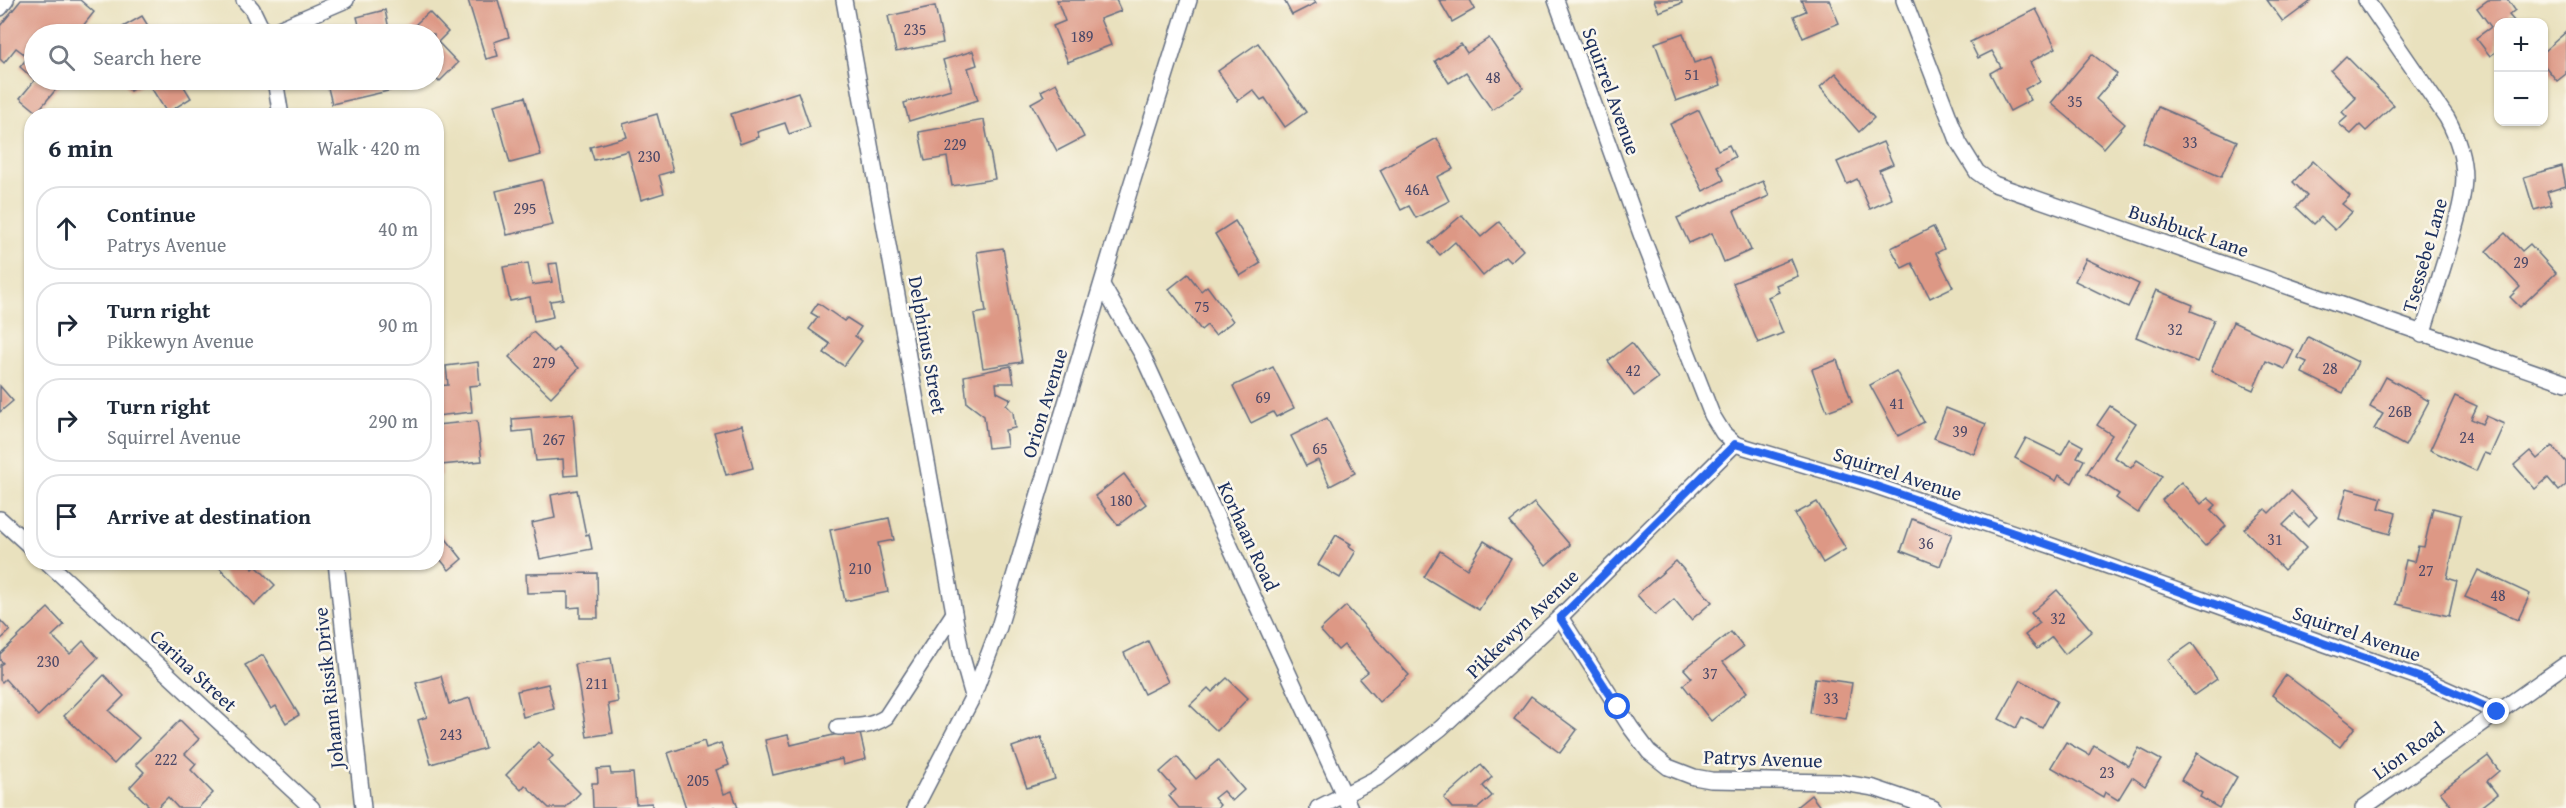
<!DOCTYPE html>
<meta charset="utf-8">
<style>
:root{--surface:#fff;--page:#f6f6f7;--text:#1f2937;--muted:#747a83;--line:#e0e1e3}
body{margin:0;font-family:"Gentium Book Plus",serif;background:var(--page);color:var(--text)}
.controls{position:absolute;right:18px;top:18px;display:grid;overflow:hidden;border-radius:12px;box-shadow:0 2px 4px #0004}
.controls button{width:54px;height:54px;display:grid;place-items:center;padding:0;border:0;border-bottom:2px solid var(--line);background:var(--surface);color:var(--text);font:30px sans-serif}
.stop{position:absolute;width:18px;height:18px;margin:-14px;border:4px solid #2563eb;border-radius:50%;background:#fff}
.stop.end{background:#2563eb;border-color:#fff;box-shadow:0 2px 6px #0008}
.list{margin:0;padding:0;list-style:none}
h2{display:flex;justify-content:space-between;align-items:center;height:78px;margin:0;padding:0 24px;font-size:26px}
h2 small{font-size:20px;font-weight:400;color:var(--muted)}
.list li{display:grid;grid-template-columns:39px 1fr auto;gap:18px;align-items:center;box-sizing:border-box;height:84px;margin:0 12px 12px;padding:0 12px;border:2px solid var(--line);border-radius:24px}
.list b{display:block;font-size:22px;white-space:nowrap}
.list p{margin:0;font-size:20px;white-space:nowrap;color:var(--muted)}
.list em{font-size:20px;font-style:normal;color:var(--muted)}
.icon{flex:none;width:33px;height:33px;fill:none;stroke:currentColor;stroke-width:2;stroke-linecap:round;stroke-linejoin:round}
.map{position:relative;flex:none;width:2566px;height:808px;overflow:hidden}
.search{position:absolute;background:var(--surface);box-shadow:0 2px 4px #0004;left:24px;top:24px;width:420px;height:66px;display:flex;align-items:center;gap:15px;box-sizing:border-box;padding:0 21px;border-radius:33px;color:var(--muted);font-size:22px}
.panel{position:absolute;background:var(--surface);box-shadow:0 2px 4px #0004;left:24px;top:108px;width:420px;height:462px;border-radius:24px}
.map>svg:first-child{display:block}
.building{fill:#dd9885}
.lines{fill:none;stroke-linecap:round;stroke-linejoin:round}
.minor-casing{stroke:#636d80;stroke-width:18}
.minor{stroke:#fff;stroke-width:15}
.route{stroke:#2563eb;stroke-width:8}
.labels{text-anchor:middle;dominant-baseline:central;stroke-width:5;stroke-linejoin:round;paint-order:stroke}
.number-label{font-size:16px;fill:#4c4968}
.street-label{font-size:20px;fill:#1b2f5e;stroke:#fbf7ec}
</style>
<div class="map">
<svg width="2566" height="808" viewBox="0 0 2566 808">
<rect width="100%" height="100%" fill="#fbf7ec"/>
<filter id="ink" filterUnits="userSpaceOnUse"><feTurbulence type="fractalNoise" baseFrequency=".0167" numOctaves="2"/><feDisplacementMap in="SourceGraphic" scale="12" xChannelSelector="R" yChannelSelector="G"/><feConvolveMatrix kernelMatrix="1 2 1 2 8 2 1 2 1" color-interpolation-filters="sRGB"/></filter>
<filter id="wash" filterUnits="userSpaceOnUse"><feTurbulence type="fractalNoise" baseFrequency=".008" numOctaves="4" result="noise"/><feDisplacementMap in="SourceGraphic" scale="24" xChannelSelector="R" yChannelSelector="G"/><feGaussianBlur stdDeviation="1.35" result="paint"/><feColorMatrix in="noise" values="0 0 0 0 0 0 0 0 0 0 0 0 0 0 0 0 0 1.4 0 .05"/><feComposite in="paint" operator="in"/></filter>
<g filter="url(#wash)">
<rect width="100%" height="100%" fill="#e9e1be"/>
<g id="blocks">
<g class="building">
<path d="M21,0H80L94,12L82,27L91,34H34V79L20,67L28,57L16,48L4,63L0,59V26Z"/>
<path d="M468,0H498L509,37L494,42L498,56L486,59Z"/>
<path d="M1057,0H1116L1121,11L1100,19L1111,45L1068,62L1053,26L1065,21Z"/>
<path d="M1284,0H1314L1316,3L1292,15Z"/>
<path d="M1439,0H1470L1475,9L1452,22Z"/>
<path d="M1654,0H1681L1682,3L1659,12Z"/>
<path d="M1801,0H1829L1839,23L1803,38L1794,16L1806,11Z"/>
<path d="M2267,0H2308L2310,2L2283,22Z"/>
<path d="M2488,0H2508L2515,10L2509,15L2515,22H2498V50L2490,56L2476,38L2491,27L2477,8Z"/>
<path d="M935,6L943,43L896,52L888,16Z"/>
<path d="M2036,9L2056,48L2030,62L2040,81L2025,89L2031,100L2010,111L1990,73L2001,67L1992,51L1978,58L1970,42Z"/>
<path d="M385,10L390,34H323L322,32L346,27L347,32L360,29L357,17Z"/>
<path d="M429,12L448,32L438,42L458,63L439,82L434,76V34L406,33Z"/>
<path d="M142,16L153,34H125L121,28Z"/>
<path d="M2566,32V74L2557,81L2544,65V51Z"/>
<path d="M1683,33L1694,63L1711,57L1721,85L1676,101L1655,43Z"/>
<path d="M1489,38L1523,88L1492,110L1466,72L1449,83L1435,61L1461,44L1467,53Z"/>
<path d="M1258,43L1306,112L1285,127L1265,98L1261,100L1253,90L1238,101L1218,71Z"/>
<path d="M973,51L977,65L968,68L978,100L909,121L904,103L951,89L943,60Z"/>
<path d="M2092,54L2117,74L2096,99L2125,124L2104,148L2051,103Z"/>
<path d="M2346,56L2394,105L2366,131L2360,125L2351,134L2339,124L2347,117L2342,112L2356,98L2331,71Z"/>
<path d="M1836,73L1874,118L1859,132L1820,87Z"/>
<path d="M35,80H64L37,112L20,98Z"/>
<path d="M123,80H180L191,98L167,113L147,81L130,91Z"/>
<path d="M326,80H399L401,88L332,104Z"/>
<path d="M1056,83L1084,137L1057,151L1031,103L1044,96L1041,91Z"/>
<path d="M798,92L810,127L789,134L785,123L757,132L759,137L740,144L731,114Z"/>
<path d="M525,97L541,155L510,163L494,105Z"/>
<path d="M2158,107L2237,141L2221,177L2143,142Z"/>
<path d="M1699,110L1718,150L1729,145L1735,157L1717,166L1724,180L1703,191L1670,124Z"/>
<path d="M657,114L673,171L659,175L664,193L641,200L628,151L594,160L590,147L627,137L623,124Z"/>
<path d="M984,120L995,179L952,186L947,157L925,161L919,132Z"/>
<path d="M1437,138L1453,169L1437,177L1449,201L1416,218L1409,206L1401,210L1380,170Z"/>
<path d="M1883,142L1893,164L1879,170L1892,199L1870,209L1857,179L1847,184L1837,162Z"/>
<path d="M2313,161L2350,196L2342,204L2352,212L2335,230L2321,217L2314,224L2296,207L2307,196L2293,182Z"/>
<path d="M2562,166L2566,186L2547,192L2552,205L2534,210L2524,177Z"/>
<path d="M542,180L553,225L507,235L496,191Z"/>
<path d="M1763,181L1769,196L1734,211L1751,250L1724,262L1712,233L1689,243L1677,218Z"/>
<path d="M1462,215L1481,237L1499,222L1523,250L1510,262L1505,257L1483,276L1455,242L1440,255L1429,243Z"/>
<path d="M1235,221L1261,263L1240,276L1215,234Z"/>
<path d="M1933,227L1944,249L1936,253L1953,287L1930,298L1912,263L1902,268L1891,248Z"/>
<path d="M2505,233L2522,251L2530,244L2556,273L2520,307L2510,297L2520,287L2486,251Z"/>
<path d="M1003,248L1022,362L983,368L974,314L986,312L977,252Z"/>
<path d="M1791,259L1798,276L1776,285L1779,292L1768,297L1783,333L1758,343L1733,283Z"/>
<path d="M2086,259L2139,284L2128,307L2075,281Z"/>
<path d="M528,263L532,285L552,282L549,264L557,263L563,299L550,301L553,317L534,321L530,297L510,301L503,267Z"/>
<path d="M1188,274L1201,291L1207,286L1233,321L1215,335L1207,325L1201,330L1169,289Z"/>
<path d="M2156,290L2193,305L2191,311L2214,320L2197,362L2136,337Z"/>
<path d="M818,303L844,321L847,318L861,327L855,336L862,341L844,366L824,353L830,344L809,329L818,317L811,313Z"/>
<path d="M2233,322L2294,350L2285,369L2266,361L2253,390L2211,371Z"/>
<path d="M533,332L554,352L558,348L579,368L551,397L509,357Z"/>
<path d="M2308,337L2358,362L2343,393L2302,373L2307,362L2298,358Z"/>
<path d="M1631,343L1658,378L1634,396L1608,361Z"/>
<path d="M1837,360L1852,402L1827,411L1812,369Z"/>
<path d="M478,362L480,385L469,386L472,412L436,416V386L448,385L446,366Z"/>
<path d="M1011,366L1014,383H996L997,392L1011,399L1006,405L1013,412L1015,428L1005,430L1007,446L988,448L984,416L967,403L964,376Z"/>
<path d="M1273,367L1294,408L1276,417L1273,412L1251,423L1233,386Z"/>
<path d="M1896,371L1924,422L1898,436L1870,385Z"/>
<path d="M2386,377L2429,401L2405,446L2374,429L2383,414L2370,407Z"/>
<path d="M0,386L13,401L0,412Z"/>
<path d="M2455,396L2477,406L2471,419L2482,424L2486,416L2504,424L2490,455L2484,453L2476,471L2430,450Z"/>
<path d="M2110,406L2136,423L2114,457L2131,468L2137,460L2162,476L2138,513L2116,498L2119,494L2087,473L2112,435L2097,425Z"/>
<path d="M1946,408L1986,424L1974,454L1934,438Z"/>
<path d="M573,414L578,475L564,476L563,459L536,461L532,430L513,432L512,419Z"/>
<path d="M1327,418L1355,473L1330,486L1318,460L1306,466L1291,436Z"/>
<path d="M477,421L482,461L441,465L442,475L436,476V425Z"/>
<path d="M742,425L753,468L726,475L714,432Z"/>
<path d="M2026,438L2061,455L2070,439L2083,446L2077,457L2084,460L2072,483L2059,475L2056,481L2015,458Z"/>
<path d="M2552,446L2566,462V485L2559,491L2548,478L2535,489L2514,465L2530,451L2537,459Z"/>
<path d="M1124,474L1146,504L1118,525L1095,496Z"/>
<path d="M2181,482L2201,504L2208,498L2216,505L2211,510L2226,526L2205,546L2162,500Z"/>
<path d="M2347,488L2382,498L2379,508L2396,513L2390,534L2339,519Z"/>
<path d="M577,490L586,535L589,534L592,549L540,559L532,523L555,518L551,495Z"/>
<path d="M2291,491L2317,517L2308,526L2295,513L2283,525L2306,548L2284,570L2244,529L2265,509L2269,513Z"/>
<path d="M1817,502L1846,549L1823,563L1795,514Z"/>
<path d="M1534,503L1570,545L1546,565L1510,522Z"/>
<path d="M2433,508L2461,515L2447,578L2457,581L2449,616L2396,604L2406,560L2414,562L2418,546L2424,547Z"/>
<path d="M889,518L894,540L878,543L888,592L845,601L830,530Z"/>
<path d="M1912,519L1952,534L1940,566L1901,551Z"/>
<path d="M439,530L462,559L449,570L440,559L436,562V532Z"/>
<path d="M1336,535L1351,544L1349,546L1356,551L1340,578L1318,565Z"/>
<path d="M1484,541L1511,558L1479,610L1424,577L1440,551L1467,569Z"/>
<path d="M1676,561L1712,602L1691,620L1674,599L1655,615L1637,595Z"/>
<path d="M214,562H246L253,569L256,566L275,585L255,605Z"/>
<path d="M2478,570L2530,594L2518,620L2465,597Z"/>
<path d="M597,573L598,618H580V607L568,608V592L527,593L526,574Z"/>
<path d="M2057,590L2092,631L2065,654L2052,637L2037,649L2025,635L2040,623L2031,613Z"/>
<path d="M1346,606L1409,675L1379,702L1359,679L1368,672L1344,645L1338,650L1320,630Z"/>
<path d="M48,608L64,625L52,636L70,654L83,641L98,658L38,716L5,679L2,682L0,680V665L3,663L0,660V654Z"/>
<path d="M0,620L10,631L0,640Z"/>
<path d="M1731,632L1743,647L1723,662L1747,692L1711,721L1683,685L1692,678L1684,669Z"/>
<path d="M1148,641L1168,682L1144,694L1124,653Z"/>
<path d="M2192,643L2217,679L2194,695L2168,660Z"/>
<path d="M263,655L299,715L286,723L276,706L271,709L245,665Z"/>
<path d="M611,658L618,702L608,704L613,733L587,737L575,664Z"/>
<path d="M104,675L124,696L109,711L139,738L114,764L64,716Z"/>
<path d="M2286,675L2355,727L2340,747L2272,695Z"/>
<path d="M441,676L449,704L470,698L485,748L431,764L418,720L427,717L416,683Z"/>
<path d="M1227,678L1248,698L1217,731L1190,705L1208,688L1212,692Z"/>
<path d="M1815,678L1852,683L1846,719L1810,713Z"/>
<path d="M2021,680L2057,701L2042,728L2022,717L2016,728L1999,719Z"/>
<path d="M548,684L554,709L523,717L517,691Z"/>
<path d="M1531,696L1577,730L1560,753L1514,719Z"/>
<path d="M180,720L199,739L185,754L196,764L191,770L213,793L198,808H178L168,797L157,808H151L130,787L144,772L136,764Z"/>
<path d="M859,729L866,759L843,765L842,759L773,775L765,740L788,735L791,745Z"/>
<path d="M1041,737L1055,779L1027,788L1012,747Z"/>
<path d="M704,741L706,748L721,743L729,765L716,770L724,794L732,791L738,808H686L668,753Z"/>
<path d="M538,742L553,756L548,761L580,793L565,808H549L525,785L521,790L506,775Z"/>
<path d="M2066,742L2089,755L2094,745L2129,766L2139,748L2161,760L2145,786L2132,777L2118,800L2105,792L2103,797L2051,767Z"/>
<path d="M2197,753L2237,777L2219,808L2200,797L2202,793L2181,780Z"/>
<path d="M2488,756L2499,771L2487,781L2497,794L2479,808H2453L2440,792Z"/>
<path d="M1177,757L1196,779L1218,760L1244,790L1232,801L1223,791L1214,798L1220,805L1217,808H1179L1169,796L1176,790L1160,772Z"/>
<path d="M1481,765L1492,777L1483,786L1492,796L1478,808H1452L1444,798Z"/>
<path d="M610,768L611,774L633,773L636,804L652,803V808H593L592,783H598L597,769Z"/>
<path d="M1811,795L1821,808H1795Z"/>
</g>
</g>
</g>
<g filter="url(#ink)">
<use href="#blocks" fill-opacity="0" stroke="#636d80" stroke-width="1.5"/>
<g class="lines">
<g class="minor-casing">
<g id="minor">
<path d="M244,0L252,9L264,34"/>
<path d="M844,0L962,657L973,696"/>
<path d="M1556,0L1641,234L1712,415L1723,433L1735,444L1870,484L2055,547L2423,679L2497,712"/>
<path d="M1904,0L1959,143L1977,172L1994,184L2566,383"/>
<path d="M2366,0L2447,118C2475,170 2463,198 2448,251C2439,279 2431,307 2422,335"/>
<path d="M0,8L6,0"/>
<path d="M267,34L346,0"/>
<path d="M275,80L281,116"/>
<path d="M1102,285L1142,354L1350,808"/>
<path d="M0,519L32,548"/>
<path d="M47,562L312,808"/>
<path d="M336,562L363,808"/>
<path d="M1560,617L1631,728L1649,752L1668,767L1694,777L1711,780L1838,782L1874,788L1933,808"/>
<path d="M838,727C856,727 871,727 886,717L954,613"/>
<path d="M915,808L973,696L999,627L1130,189L1189,0"/>
<path d="M1318,808L1377,778L1441,728L1560,617L1735,444"/>
<path d="M2363,808L2566,664"/>
</g>
</g>
<use href="#minor" class="minor"/>
</g>
</g>
<g class="lines" filter="url(#ink)">
<path class="route" d="M1618,707L1560,618L1735,444L1870,484L2055,547L2424,679L2497,712"/>
</g>
<g class="labels">
<g class="number-label">
<text x="915" y="29">235</text>
<text x="1082" y="36">189</text>
<text x="1692" y="74">51</text>
<text x="1493" y="77">48</text>
<text x="2075" y="101">35</text>
<text x="2190" y="142">33</text>
<text x="955" y="144">229</text>
<text x="649" y="156">230</text>
<text x="1417" y="189">46A</text>
<text x="525" y="208">295</text>
<text x="2521" y="262">29</text>
<text x="1202" y="306">75</text>
<text x="2175" y="329">32</text>
<text x="544" y="362">279</text>
<text x="2330" y="368">28</text>
<text x="1633" y="370">42</text>
<text x="1263" y="397">69</text>
<text x="1897" y="403">41</text>
<text x="2400" y="411">26B</text>
<text x="1960" y="431">39</text>
<text x="2467" y="437">24</text>
<text x="554" y="439">267</text>
<text x="1320" y="448">65</text>
<text x="1121" y="500">180</text>
<text x="2275" y="539">31</text>
<text x="1926" y="543">36</text>
<text x="860" y="568">210</text>
<text x="2426" y="570">27</text>
<text x="2498" y="595">48</text>
<text x="2058" y="618">32</text>
<text x="48" y="661">230</text>
<text x="1710" y="673">37</text>
<text x="597" y="683">211</text>
<text x="1831" y="698">33</text>
<text x="451" y="734">243</text>
<text x="166" y="759">222</text>
<text x="2107" y="772">23</text>
<text x="698" y="780">205</text>
</g>
<g class="street-label">
<text transform="translate(1612 91) rotate(70)">Squirrel Avenue</text>
<text transform="translate(2189 230) rotate(19)">Bushbuck Lane</text>
<text transform="translate(2424 255) rotate(-74)">Tsessebe Lane</text>
<text transform="translate(928 345) rotate(80)">Delphinus Street</text>
<text transform="translate(1044 403) rotate(-73)">Orion Avenue</text>
<text transform="translate(1898 473) rotate(18)">Squirrel Avenue</text>
<text transform="translate(1249 536) rotate(65)">Korhaan Road</text>
<text transform="translate(1522 623) rotate(-44)">Pikkewyn Avenue</text>
<text transform="translate(2357 633) rotate(19)">Squirrel Avenue</text>
<text transform="translate(194 670) rotate(43)">Carina Street</text>
<text transform="translate(328 688) rotate(-96)">Johann Rissik Drive</text>
<text transform="translate(2408 750) rotate(-36)">Lion Road</text>
<text transform="translate(1763 758) rotate(2)">Patrys Avenue</text>
</g>
</g>
</svg>
<div class="controls">
<button>+</button>
<button>−</button>
</div>
<div class="stop" style="left:1618px;top:707px"></div>
<div class="stop end" style="left:2497px;top:712px"></div>
<div class="search"><svg class="icon" aria-label="search" viewBox="0 0 24 24"><circle cx="10" cy="10" r="6"/><path d="M15 15l6 6"/></svg>Search here</div>
<section class="panel">
<h2>6 min<small>Walk · 420 m</small></h2>
<ul class="list">
<li><svg class="icon" aria-label="ahead" viewBox="0 0 24 24"><path d="M12 20V5M6 11l6-6 6 6"/></svg><div><b>Continue</b><p>Patrys Avenue</p></div><em>40 m</em></li>
<li><svg class="icon" aria-label="right" viewBox="0 0 24 24"><path d="M7 20v-9h11M14 6l5 5-5 5"/></svg><div><b>Turn right</b><p>Pikkewyn Avenue</p></div><em>90 m</em></li>
<li><svg class="icon" aria-label="right" viewBox="0 0 24 24"><path d="M7 20v-9h11M14 6l5 5-5 5"/></svg><div><b>Turn right</b><p>Squirrel Avenue</p></div><em>290 m</em></li>
<li><svg class="icon" aria-label="arrive" viewBox="0 0 24 24"><path d="M6 21V4h12l-3 4 3 4H6"/></svg><div><b>Arrive at destination</b></div></li>
</ul>
</section>
</div>
